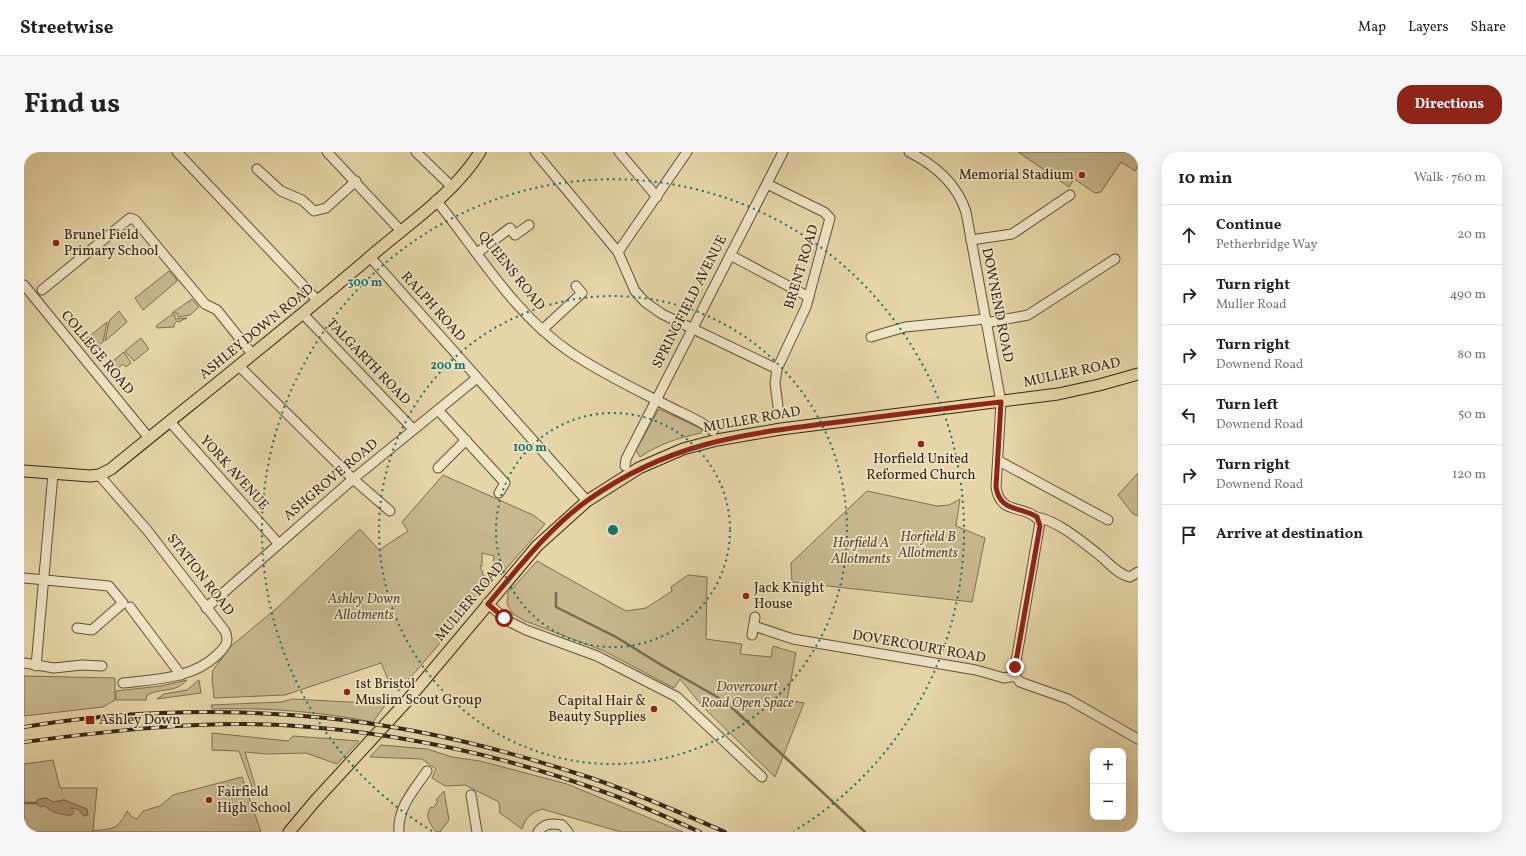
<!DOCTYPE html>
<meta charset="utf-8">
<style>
:root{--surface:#fff;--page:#f6f6f6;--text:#222;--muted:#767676;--line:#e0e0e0;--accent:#8f2418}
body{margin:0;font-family:Vollkorn,serif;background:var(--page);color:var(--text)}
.controls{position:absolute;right:12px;bottom:12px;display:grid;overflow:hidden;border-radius:8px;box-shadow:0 4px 16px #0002}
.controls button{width:36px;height:36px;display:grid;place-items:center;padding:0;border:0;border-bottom:1px solid var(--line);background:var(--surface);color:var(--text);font:20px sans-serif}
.stop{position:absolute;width:12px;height:12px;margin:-9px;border:3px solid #8f2418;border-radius:50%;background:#fff}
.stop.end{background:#8f2418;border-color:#fff;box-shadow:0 1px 4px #0008}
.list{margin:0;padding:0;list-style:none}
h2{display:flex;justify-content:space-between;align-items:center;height:52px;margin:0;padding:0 16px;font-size:17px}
h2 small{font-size:13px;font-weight:400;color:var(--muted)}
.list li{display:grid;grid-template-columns:26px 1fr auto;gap:12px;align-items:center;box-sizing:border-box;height:60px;padding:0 16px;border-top:1px solid var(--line)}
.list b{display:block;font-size:15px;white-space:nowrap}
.list p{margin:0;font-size:13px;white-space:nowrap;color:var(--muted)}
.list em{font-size:13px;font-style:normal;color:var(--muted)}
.icon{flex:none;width:22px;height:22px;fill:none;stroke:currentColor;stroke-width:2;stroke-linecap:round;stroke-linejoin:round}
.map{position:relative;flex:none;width:1114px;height:680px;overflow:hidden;border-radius:16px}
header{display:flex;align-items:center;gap:24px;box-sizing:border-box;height:56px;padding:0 20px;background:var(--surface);border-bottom:1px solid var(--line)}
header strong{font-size:19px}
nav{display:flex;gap:22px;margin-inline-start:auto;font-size:14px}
.intro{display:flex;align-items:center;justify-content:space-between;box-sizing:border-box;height:96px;padding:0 24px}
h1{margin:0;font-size:28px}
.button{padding:10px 18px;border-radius:16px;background:var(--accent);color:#fff;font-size:14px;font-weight:700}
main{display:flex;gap:24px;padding:0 24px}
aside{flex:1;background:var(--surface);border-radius:16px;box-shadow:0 4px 16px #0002}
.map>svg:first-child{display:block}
.green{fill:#c8b78f;stroke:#806d53;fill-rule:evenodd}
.water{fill:#aa9876;stroke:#7c6950}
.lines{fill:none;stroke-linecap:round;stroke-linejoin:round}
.stream{stroke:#7c6950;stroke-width:2.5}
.minor-casing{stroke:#63503b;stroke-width:11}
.major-casing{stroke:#372317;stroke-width:13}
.minor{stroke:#efe4c6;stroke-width:9}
.major{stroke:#e6d5a7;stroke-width:11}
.rail-casing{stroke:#372317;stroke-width:4}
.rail{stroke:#efe4c6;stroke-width:2.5;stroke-dasharray:8;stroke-linecap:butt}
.route{stroke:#8f2418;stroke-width:5}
.ring{fill:none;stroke:#0f766e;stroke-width:2;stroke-dasharray:2 4}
.poi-dot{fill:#8f2418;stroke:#efe4c6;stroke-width:1.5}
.labels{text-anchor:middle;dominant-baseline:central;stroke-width:3.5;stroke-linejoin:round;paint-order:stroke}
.poi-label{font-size:14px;fill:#372317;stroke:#efe4c6;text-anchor:start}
.street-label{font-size:14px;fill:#372317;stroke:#efe4c6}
.park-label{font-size:14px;font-style:italic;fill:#5b4835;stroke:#efe4c6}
.centre{fill:#0f766e;stroke:#efe4c6;stroke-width:2}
.ring-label{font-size:12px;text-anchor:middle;font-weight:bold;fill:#0f766e;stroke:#efe4c6;stroke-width:3.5;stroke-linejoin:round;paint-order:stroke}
</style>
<header>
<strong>Streetwise</strong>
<nav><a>Map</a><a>Layers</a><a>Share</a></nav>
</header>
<div class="intro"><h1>Find us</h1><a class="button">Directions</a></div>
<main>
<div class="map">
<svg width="1114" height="680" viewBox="0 0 1114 680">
<rect width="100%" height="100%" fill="#e6d5a7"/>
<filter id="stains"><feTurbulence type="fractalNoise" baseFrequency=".005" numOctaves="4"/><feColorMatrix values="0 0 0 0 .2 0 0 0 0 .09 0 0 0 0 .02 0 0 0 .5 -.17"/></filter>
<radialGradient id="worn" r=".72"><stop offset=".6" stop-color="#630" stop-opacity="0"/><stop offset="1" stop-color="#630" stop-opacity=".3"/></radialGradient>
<g class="green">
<path d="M994,0H1114V14L1111,19L1097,10L1077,40L1071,41L1050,27L1045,35Z"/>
<path d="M145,119L153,128L152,130L119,158L111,146Z"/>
<path d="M168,147L175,155L166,163L154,165L153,161H148Z"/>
<path d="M95,159L103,170L81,189L85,169Z"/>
<path d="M147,163H151V167L163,166L156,169V170L153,169L150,172V175L133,176L132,174Z"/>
<path d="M83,170L79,190L71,197L62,187Z"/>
<path d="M117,186L125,197L110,209L101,199Z"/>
<path d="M100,200L107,211L102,215L99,212L89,220L85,212Z"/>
<path d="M635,257L678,277L677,281C654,286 635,292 616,305L612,298Z"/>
<path d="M1114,321V364L1109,362L1094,343Z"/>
<path d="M419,323L509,363L521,372L477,423L474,420L469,421L470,404L458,401V414H456L464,435L375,539L366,532L357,511L261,543L190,546L188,527L189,518L207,494L253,456L336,377L355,398L384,379L378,370Z"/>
<path d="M843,339L913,354L925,353L936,347L932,374L961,386L948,450L768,430L767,411Z"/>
<path d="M513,409L602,459L622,456L648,439L647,435L664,423L683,425L682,487L718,492L716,502L747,505L749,494L772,501L763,548L780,551L751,625L680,556L656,527L650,536L580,499L501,469L489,462L483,452L484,441Z"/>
<path d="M0,524L91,526V548L79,555L0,564Z"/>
<path d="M163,528C150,542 139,535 123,543L122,548H92V539L137,534Z"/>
<path d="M175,528L177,541L133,547L140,542L163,538Z"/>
<path d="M269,547L362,552L349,570C297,560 241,555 188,557L187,553L257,550Z"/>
<path d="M188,581L264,589L269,584L335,589L313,612L282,601L243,602L221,600L232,636L229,637L215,599L188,598Z"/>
<path d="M357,593L403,597L428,605L456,609L543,632L659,680H597L518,657C507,661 502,665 498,677L476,661L475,650L441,633L421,634L408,626L412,617L398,607L346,605Z"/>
<path d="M29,608L36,636H73L69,679C89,676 93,679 103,659L108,665L113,667L119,659L136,654L149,643L218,625L237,680H0V612ZM22,646L29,650L40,648L63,657L64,663L60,664L54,657L47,656L44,663C32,660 22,659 15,647Z"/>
<path d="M420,639L425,668L416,680H412C406,671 400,665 407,655L409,656L414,649L412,648Z"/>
</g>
<path class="water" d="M22,646L29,650L40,648L63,657L64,663L60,664L54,657L47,656L50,660L48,663C40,664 26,660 21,654L16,655L12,652L13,648Z"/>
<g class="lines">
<g class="stream">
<path d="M532,441V455L592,485L639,514L702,550L841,680"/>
<path d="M0,651H12"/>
</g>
<g class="minor-casing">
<g id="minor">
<path d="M153,0L294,149"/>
<path d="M303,0L377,79"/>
<path d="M392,0L428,35"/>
<path d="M511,0L594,100L611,139L621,150L638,162L753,217"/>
<path d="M595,0L633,45"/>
<path d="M885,0C911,13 933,32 942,60L977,250L972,335C976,365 1003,351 1016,370L991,515V524"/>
<path d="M233,17L257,39L278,48L290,59L302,56L332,29"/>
<path d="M743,32L800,60L806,66L782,155L753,217L751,231L755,262"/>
<path d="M412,48C454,100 490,162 546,200C577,221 611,237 644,254C659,262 677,268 689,279"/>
<path d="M947,88L988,82L1046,43"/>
<path d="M594,100L663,0"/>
<path d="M453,101L486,76L491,83L505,73"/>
<path d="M706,103L785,145"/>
<path d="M346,105L563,349"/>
<path d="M0,133L125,286"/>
<path d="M18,138L106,66L111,68L181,152L193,158L229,203"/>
<path d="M279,162L389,277"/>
<path d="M962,171L1004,163L1091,107"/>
<path d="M518,178L558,141L552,134"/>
<path d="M847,185L881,175L962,167"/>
<path d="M215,214L329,327L366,359"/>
<path d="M414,258L481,331L475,341"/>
<path d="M146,270L254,391"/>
<path d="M975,309L1084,368"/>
<path d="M601,314L602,307L759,0"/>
<path d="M414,316L442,288"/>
<path d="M75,323L123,378L201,479C206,490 201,495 193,503C168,527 132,527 99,531"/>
<path d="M1013,365C1035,370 1056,388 1074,402C1083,409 1094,423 1106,425L1114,420"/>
<path d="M0,426L85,434L99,451L68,478L53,476"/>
<path d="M463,451L484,469L502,478L573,504L653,545L738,625"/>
<path d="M106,455L157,523"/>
<path d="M182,456L329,327L453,226"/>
<path d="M730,474L769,487L952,518L980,526L991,524"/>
<path d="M728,483L731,465"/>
<path d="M0,511L30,516L58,513L78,514"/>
<path d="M12,514L29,322"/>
<path d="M991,524L996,530L1044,547L1114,587"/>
<path d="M447,643L453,680"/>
<path d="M375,680C373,656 390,638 403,619"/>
<path d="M514,680C520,671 528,671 538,673L544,680"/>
</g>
</g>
<g class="major-casing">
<g id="major">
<path d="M0,319L66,324L75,323L87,317C174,246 262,177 347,104C384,72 430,42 456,0"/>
<path d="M265,680L291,649L382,550L513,394L563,349L615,316L659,297L693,288L757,277L1034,242L1075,233L1114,222"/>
</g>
</g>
<use href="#minor" class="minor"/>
<use href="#major" class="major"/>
<g class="rail-casing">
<g id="rail">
<path d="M0,575C132,553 279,555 410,583C463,594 515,609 567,626C612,641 657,661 701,680"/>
<path d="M0,590C85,579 171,569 257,573C367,579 479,603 583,641C614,652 645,666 676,680"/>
</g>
</g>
<use href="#rail" class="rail"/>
</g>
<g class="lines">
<path class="route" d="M480,466L464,452C495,415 525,376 564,348C646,290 719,282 815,270C869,263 923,256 977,250L972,335C976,360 995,354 1013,365L1016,374L991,515"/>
</g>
<g class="ring">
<circle cx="589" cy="378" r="117"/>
<circle cx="589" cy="378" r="234"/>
<path d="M408 679A351 351 0 1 1 770 679"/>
</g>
<g class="poi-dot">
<circle cx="1058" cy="23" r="4"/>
<circle cx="32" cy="91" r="4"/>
<circle cx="897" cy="292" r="4"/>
<circle cx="722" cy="444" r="4"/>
<circle cx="323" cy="540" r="4"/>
<circle cx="630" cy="557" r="4"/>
<rect x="61" y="563" width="10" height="10" rx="2"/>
<circle cx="185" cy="648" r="4"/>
</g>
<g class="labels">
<g class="poi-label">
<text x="1050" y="23" text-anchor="end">Memorial Stadium</text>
<text x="40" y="83">Brunel Field<tspan x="40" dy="16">Primary School</tspan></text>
<text x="897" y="307" text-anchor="middle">Horfield United<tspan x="897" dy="16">Reformed Church</tspan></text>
<text x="730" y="436">Jack Knight<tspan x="730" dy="16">House</tspan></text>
<text x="331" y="532">1st Bristol<tspan x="331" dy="16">Muslim Scout Group</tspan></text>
<text x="622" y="549" text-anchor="end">Capital Hair &amp;<tspan x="622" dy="16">Beauty Supplies</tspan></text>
<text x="75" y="568">Ashley Down</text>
<text x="193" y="640">Fairfield<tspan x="193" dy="16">High School</tspan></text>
</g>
<g class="street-label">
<text transform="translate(778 115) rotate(-73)">BRENT ROAD</text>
<text transform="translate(487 119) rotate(51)">QUEENS ROAD</text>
<text transform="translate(666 150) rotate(-63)">SPRINGFIELD AVENUE</text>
<text transform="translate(973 153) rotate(79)">DOWNEND ROAD</text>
<text transform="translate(409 155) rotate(48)">RALPH ROAD</text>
<text transform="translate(233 180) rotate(-39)">ASHLEY DOWN ROAD</text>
<text transform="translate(73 201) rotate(50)">COLLEGE ROAD</text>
<text transform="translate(344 210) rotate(46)">TALGARTH ROAD</text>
<text transform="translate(1048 221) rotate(-12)">MULLER ROAD</text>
<text transform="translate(728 268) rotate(-10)">MULLER ROAD</text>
<text transform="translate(210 321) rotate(48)">YORK AVENUE</text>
<text transform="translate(307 328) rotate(-40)">ASHGROVE ROAD</text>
<text transform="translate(176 423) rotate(52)">STATION ROAD</text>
<text transform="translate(446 450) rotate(-50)">MULLER ROAD</text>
<text transform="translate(895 495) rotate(10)">DOVERCOURT ROAD</text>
</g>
<g class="park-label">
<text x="904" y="385">Horfield B<tspan x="904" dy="16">Allotments</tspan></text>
<text x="837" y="391">Horfield A<tspan x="837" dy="16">Allotments</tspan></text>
<text x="340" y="447">Ashley Down<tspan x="340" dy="16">Allotments</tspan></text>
<text x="723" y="535">Dovercourt<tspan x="723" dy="16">Road Open Space</tspan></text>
</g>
</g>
<circle cx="589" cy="378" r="6" class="centre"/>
<g class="ring-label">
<text x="341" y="134">300 m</text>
<text x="424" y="217">200 m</text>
<text x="506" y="299">100 m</text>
</g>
<rect width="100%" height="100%" filter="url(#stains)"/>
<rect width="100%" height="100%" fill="url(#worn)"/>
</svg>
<div class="controls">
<button>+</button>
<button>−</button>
</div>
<div class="stop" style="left:480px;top:466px"></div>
<div class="stop end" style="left:991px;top:515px"></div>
</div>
<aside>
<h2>10 min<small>Walk · 760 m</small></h2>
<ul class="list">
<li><svg class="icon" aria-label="ahead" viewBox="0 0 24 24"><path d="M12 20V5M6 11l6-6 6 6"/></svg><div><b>Continue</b><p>Petherbridge Way</p></div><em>20 m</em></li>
<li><svg class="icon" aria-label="right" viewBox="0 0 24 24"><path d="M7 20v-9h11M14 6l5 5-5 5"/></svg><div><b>Turn right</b><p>Muller Road</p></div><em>490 m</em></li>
<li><svg class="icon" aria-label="right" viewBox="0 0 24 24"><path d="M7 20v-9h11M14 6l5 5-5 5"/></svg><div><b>Turn right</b><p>Downend Road</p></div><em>80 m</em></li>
<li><svg class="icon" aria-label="left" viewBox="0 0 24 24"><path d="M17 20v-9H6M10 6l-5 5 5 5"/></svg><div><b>Turn left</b><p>Downend Road</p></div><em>50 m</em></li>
<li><svg class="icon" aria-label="right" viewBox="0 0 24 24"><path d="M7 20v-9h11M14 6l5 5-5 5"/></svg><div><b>Turn right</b><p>Downend Road</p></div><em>120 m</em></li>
<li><svg class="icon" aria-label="arrive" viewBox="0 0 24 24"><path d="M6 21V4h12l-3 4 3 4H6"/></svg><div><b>Arrive at destination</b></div></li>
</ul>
</aside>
</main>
